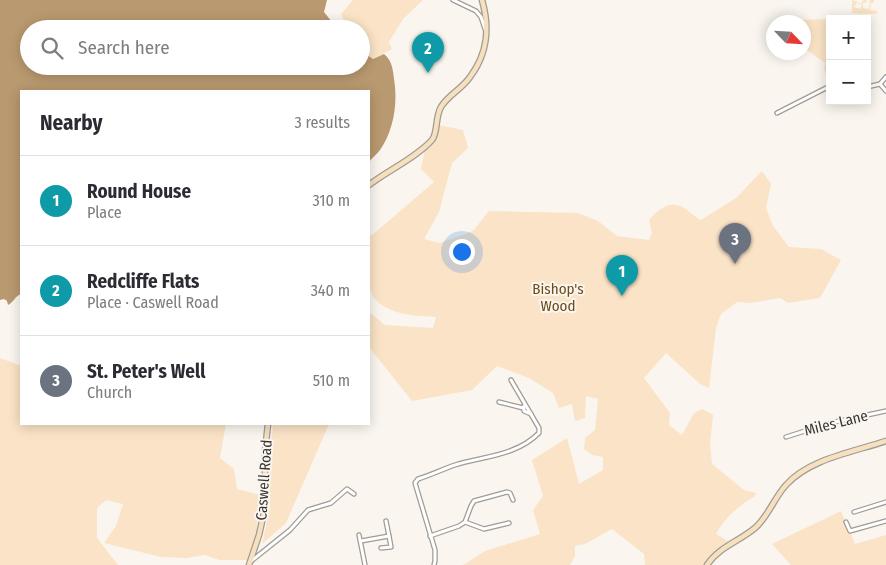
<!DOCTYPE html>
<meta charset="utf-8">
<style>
:root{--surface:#fff;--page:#f2f2f3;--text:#2b2b33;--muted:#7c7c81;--line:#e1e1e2;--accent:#a57329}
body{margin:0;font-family:"Fira Sans Condensed",sans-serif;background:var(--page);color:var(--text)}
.controls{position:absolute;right:15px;top:15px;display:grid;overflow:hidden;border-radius:0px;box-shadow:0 2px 12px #0003}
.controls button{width:45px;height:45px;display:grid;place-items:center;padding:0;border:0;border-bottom:1px solid var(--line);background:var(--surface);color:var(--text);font:25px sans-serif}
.compass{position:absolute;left:766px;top:15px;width:45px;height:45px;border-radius:50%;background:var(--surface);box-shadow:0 2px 12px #0003;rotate:115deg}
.you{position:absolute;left:461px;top:251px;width:18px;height:18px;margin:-12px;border:4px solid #fff;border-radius:50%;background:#1a73e8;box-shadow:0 0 0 8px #1a73e833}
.badge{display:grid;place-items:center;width:32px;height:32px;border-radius:50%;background:var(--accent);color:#fff;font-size:16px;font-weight:700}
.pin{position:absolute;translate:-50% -41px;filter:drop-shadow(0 1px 2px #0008)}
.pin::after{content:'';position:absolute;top:26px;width:18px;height:15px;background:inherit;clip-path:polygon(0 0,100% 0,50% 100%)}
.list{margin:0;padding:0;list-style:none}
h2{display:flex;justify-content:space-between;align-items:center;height:65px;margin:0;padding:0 20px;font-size:21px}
h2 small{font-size:16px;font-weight:400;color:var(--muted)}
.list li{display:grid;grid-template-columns:32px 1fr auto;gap:15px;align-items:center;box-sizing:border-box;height:90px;padding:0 20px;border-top:1px solid var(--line)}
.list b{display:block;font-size:19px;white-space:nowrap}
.list p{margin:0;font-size:16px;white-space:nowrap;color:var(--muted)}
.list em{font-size:16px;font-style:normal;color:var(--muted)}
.icon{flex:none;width:28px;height:28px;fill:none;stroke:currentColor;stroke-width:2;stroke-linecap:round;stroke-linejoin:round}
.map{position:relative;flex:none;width:886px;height:565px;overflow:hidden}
.search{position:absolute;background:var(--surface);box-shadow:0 2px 12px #0003;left:20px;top:20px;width:350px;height:55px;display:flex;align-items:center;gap:12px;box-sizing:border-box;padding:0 18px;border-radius:28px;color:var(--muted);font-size:19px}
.panel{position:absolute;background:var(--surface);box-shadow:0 2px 12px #0003;left:20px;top:90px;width:350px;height:335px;border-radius:0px}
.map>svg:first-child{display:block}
.green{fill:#fae3c6}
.water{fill:#b9996f}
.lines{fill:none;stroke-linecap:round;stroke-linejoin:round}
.street-casing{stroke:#a09b96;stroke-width:5.5}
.secondary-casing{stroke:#a09b96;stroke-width:7}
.street{stroke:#fff;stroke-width:3}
.secondary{stroke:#f6e0be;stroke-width:4.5}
.labels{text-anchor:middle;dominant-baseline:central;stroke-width:4;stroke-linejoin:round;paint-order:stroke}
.park-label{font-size:15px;fill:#6d4c1a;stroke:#faf6ef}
.street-label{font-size:15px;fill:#363432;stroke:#faf6ef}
</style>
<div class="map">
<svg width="886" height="565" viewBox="0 0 886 565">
<rect width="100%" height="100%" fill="#faf6ef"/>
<g class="green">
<path d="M353,0H423L403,19L389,42L392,49L373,59L361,55V29H348L341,14Z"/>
<path d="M852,0L858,2L856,4L854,7L860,9L862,4H858L859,3H862L863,0H867L866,3H863V8L869,9L870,0H874V3H871L870,10L877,11L878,5L877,14L852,13Z"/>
<path d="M830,19V85H829L824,69L825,63L804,48V22H795L796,20Z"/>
<path d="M438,125L463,130L468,148L452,163L439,212L424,239L440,243L473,231L489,211L578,213L598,221L617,236L649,240L652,233L649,220C657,211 667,201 680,206C688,209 694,217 701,220L736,198L762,171L771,184L766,208L773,226L789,247L821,249L841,260L820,298L788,303L780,298L750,303L737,302L721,314L716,328L709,388L700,384L666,353L644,378L670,413L669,425L682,435L694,413L702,409L713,415L710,444L712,464L744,490L756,493C754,498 752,498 747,501C735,509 722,522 716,534L728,541L730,546L709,565H645L644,554L612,529L585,544L575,546V556L570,565H463L485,551L540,534L533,510L543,496L532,460L567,438L579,484L603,470V457L592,455L584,449L585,438L595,430L598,399L586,396L585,418L575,421L572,404L559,408L553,393L529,378L497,366L472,390L412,401L369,347V312L385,325L433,328L436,317C416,316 388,315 374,298C365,285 369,249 369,233L371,236L434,182L421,169L425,149Z"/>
<path d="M0,358L21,366V424H226L220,458L234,469L237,489L260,495L256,535L247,560H219L205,555L187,558L161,557L104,543L116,526L123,504L106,500L97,508V538L118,565H0Z"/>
<path d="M273,424H329L286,523L262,544L270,508V450Z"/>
<path d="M841,511L855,544L886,535V565H791L772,544Z"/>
</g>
<path class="water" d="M0,0H327L324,12L336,27L334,29H29V66H361V55H367L373,59L384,54C392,60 393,70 394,79C398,102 394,130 380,150C377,154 372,158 369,162V91H21V294C15,296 14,302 8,305L7,301L4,299L0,300Z"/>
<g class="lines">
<g class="street-casing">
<g id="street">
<path d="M453,0L476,11L481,17L485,29"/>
<path d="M880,84L886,91"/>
<path d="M867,87L880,84L886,77"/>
<path d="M777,113L830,86"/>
<path d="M499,402L523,408"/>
<path d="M524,406V411L531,414"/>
<path d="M786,437L830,423L886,411"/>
<path d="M854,512L886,502"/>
<path d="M386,521L389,536"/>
<path d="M465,522L471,506L474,501L507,492L510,493L513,500"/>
<path d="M846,522L850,531L886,521"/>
<path d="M359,535L365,565"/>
<path d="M430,536L459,526L465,522L484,529L509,523"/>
<path d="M361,541L389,536L391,547L381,548"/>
<path d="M250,562L290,530L308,510L331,503L347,489L354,494"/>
<path d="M434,565L435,561V550L415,483L418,479C431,475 443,469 455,465C484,456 516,456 539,433V428L511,380"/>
</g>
</g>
<g class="secondary-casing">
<g id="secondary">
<path d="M369,185C387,171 417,157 432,140C438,133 435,117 441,107C448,95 462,89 470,77C488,53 490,28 482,0"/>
<path d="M249,565L259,535L265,508V451L268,424"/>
<path d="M707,565C719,547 738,542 755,528C768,517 774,498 786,485C809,459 853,452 886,441"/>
</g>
</g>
<use href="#street" class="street"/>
<use href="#secondary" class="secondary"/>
</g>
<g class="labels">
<g class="park-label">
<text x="558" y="289">Bishop's<tspan x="558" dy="17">Wood</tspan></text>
</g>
<g class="street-label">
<text transform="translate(836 423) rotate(-14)">Miles Lane</text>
<text transform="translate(264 480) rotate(-86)">Caswell Road</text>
</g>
</g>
</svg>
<div class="controls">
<button>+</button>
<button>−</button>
</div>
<svg class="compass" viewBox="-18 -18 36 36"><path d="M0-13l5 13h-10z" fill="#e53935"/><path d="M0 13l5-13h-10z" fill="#7c7c81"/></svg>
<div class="you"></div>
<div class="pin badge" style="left:622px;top:296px;background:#0f9aa8">1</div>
<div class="pin badge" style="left:428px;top:73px;background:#0f9aa8">2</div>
<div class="pin badge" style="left:735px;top:264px;background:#6b7280">3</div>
<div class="search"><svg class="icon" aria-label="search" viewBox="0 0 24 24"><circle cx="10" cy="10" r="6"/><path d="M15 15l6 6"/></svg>Search here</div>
<section class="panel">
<h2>Nearby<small>3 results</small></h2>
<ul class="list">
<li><span class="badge" style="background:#0f9aa8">1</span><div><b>Round House</b><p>Place</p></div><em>310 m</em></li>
<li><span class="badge" style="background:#0f9aa8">2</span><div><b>Redcliffe Flats</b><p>Place · Caswell Road</p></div><em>340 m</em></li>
<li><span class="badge" style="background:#6b7280">3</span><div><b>St. Peter's Well</b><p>Church</p></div><em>510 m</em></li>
</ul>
</section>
</div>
